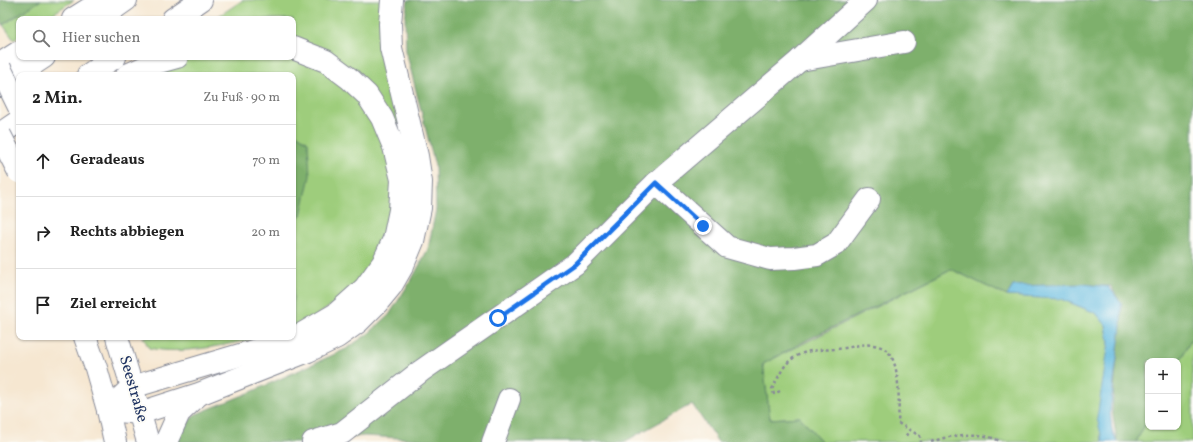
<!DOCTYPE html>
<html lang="de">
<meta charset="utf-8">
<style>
:root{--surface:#fff;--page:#f2f2f2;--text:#222;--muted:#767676;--line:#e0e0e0}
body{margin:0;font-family:Vollkorn,serif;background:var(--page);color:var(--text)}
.controls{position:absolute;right:12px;bottom:12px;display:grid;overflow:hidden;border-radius:8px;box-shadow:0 1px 3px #0004}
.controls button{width:36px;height:36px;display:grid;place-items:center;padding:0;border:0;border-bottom:1px solid var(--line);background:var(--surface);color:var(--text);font:20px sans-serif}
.stop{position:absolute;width:12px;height:12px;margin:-9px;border:3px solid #1a73e8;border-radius:50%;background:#fff}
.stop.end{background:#1a73e8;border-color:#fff;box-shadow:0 1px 4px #0008}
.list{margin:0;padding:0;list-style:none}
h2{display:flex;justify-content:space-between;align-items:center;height:52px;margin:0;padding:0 16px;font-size:17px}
h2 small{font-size:13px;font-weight:400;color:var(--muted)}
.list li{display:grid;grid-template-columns:26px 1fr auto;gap:12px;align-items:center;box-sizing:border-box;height:72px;padding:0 16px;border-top:1px solid var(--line)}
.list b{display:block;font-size:15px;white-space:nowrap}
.list em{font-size:13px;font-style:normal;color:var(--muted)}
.icon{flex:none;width:22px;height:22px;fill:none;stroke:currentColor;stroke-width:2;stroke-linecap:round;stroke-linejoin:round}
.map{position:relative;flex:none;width:1193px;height:442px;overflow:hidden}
.search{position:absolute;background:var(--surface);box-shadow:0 1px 3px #0004;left:16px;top:16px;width:280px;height:44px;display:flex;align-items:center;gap:10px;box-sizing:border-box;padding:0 14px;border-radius:8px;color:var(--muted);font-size:15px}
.panel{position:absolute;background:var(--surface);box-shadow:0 1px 3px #0004;left:16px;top:72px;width:280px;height:268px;border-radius:8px}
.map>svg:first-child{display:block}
.green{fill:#9ecd7c;stroke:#5c7e6d}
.forest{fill:#7eb06c;stroke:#4c7065}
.water{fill:#62badf;stroke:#3e749e}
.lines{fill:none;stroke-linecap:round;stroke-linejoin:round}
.minor-casing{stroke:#888b98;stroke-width:24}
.major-casing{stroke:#888b98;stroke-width:24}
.highway-casing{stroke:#888b98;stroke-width:24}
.path{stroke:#888b98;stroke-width:2.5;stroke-dasharray:3 3;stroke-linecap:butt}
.minor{stroke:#fff;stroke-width:22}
.major{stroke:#fff;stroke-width:22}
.highway{stroke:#fff;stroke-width:22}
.major-bridge-casing{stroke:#888b98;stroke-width:24;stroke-linecap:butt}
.major-bridge{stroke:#fff;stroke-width:22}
.route{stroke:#1a73e8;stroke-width:5}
.labels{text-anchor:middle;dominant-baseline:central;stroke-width:4;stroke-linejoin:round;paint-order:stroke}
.street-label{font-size:16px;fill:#1b2f5e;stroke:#fdfcf7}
</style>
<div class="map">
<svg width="1193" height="442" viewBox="0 0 1193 442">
<rect width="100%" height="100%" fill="#fdfcf7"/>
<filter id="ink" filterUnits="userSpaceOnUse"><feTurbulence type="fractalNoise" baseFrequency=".025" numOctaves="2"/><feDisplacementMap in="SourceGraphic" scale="8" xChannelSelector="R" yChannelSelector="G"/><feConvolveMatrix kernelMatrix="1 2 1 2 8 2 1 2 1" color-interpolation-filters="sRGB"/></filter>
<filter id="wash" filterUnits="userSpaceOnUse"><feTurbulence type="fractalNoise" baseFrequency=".012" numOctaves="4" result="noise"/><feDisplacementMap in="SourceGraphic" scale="16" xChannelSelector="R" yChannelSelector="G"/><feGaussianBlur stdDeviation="0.9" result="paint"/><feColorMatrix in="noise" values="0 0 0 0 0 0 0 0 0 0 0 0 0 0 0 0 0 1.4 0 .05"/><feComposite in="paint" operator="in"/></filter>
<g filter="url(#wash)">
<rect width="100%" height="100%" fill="#f6e7d1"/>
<g class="green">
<path d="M41,0H74L45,19H19V36L14,40L3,25Z"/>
<path d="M243,0H389C388,16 387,32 389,48C394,85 408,120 415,157C418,173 420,191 418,208C418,214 415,220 414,226C403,270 375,312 335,335C302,353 266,365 232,379L226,360L301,336L336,316L366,288L384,263L395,239L402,210L403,180L395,146L383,117L368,94L351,78L327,60L293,47V19H214Z"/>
<path d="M199,57H293L335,71L377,120L395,177L386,242L361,285L293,332V222L301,215L308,142L293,132V75H141L189,59Z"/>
<path d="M951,269L1007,296L1061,299L1096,313L1106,325L1109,342L1101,437L1103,442H822L800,417L770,419L763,364Z"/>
<path d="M1193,336V442H1136L1148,419V427H1178V364Z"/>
<path d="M143,337H265C230,343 184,356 149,348Z"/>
</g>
<g class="forest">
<path d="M0,0H41L2,25L0,19Z"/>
<path d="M408,0H1193V336L1178,364V361H1148V419L1136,442H1117L1112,410L1122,306L1111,286H1013L1007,296L951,269L809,339L763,364L770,419L800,417L822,442H718L692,404L624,442H466L364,436L312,442H172L194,415L251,392L346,349L369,333L389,315L413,277L428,249L436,209L435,166L406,51L405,18Z"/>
<path d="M293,132L308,142L310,176L301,215L293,222Z"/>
</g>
<path class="water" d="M1084,284L1109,287L1121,303V326L1110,411L1112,430L1117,442H1103L1097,418L1109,342L1106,325L1096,313L1061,299L1007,296L1013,286Z"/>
</g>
<g filter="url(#ink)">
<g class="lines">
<g class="minor-casing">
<g id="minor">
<path d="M800,60L904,42"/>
<path d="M656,183L727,247L770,259L794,258L817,255L836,244L869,199"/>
<path d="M132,387L148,442"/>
<path d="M108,410L115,442"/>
<path d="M313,442L342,433L421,371L575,264L656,183L800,60L866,0"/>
<path d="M493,442L509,399"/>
</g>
</g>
<g class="major-casing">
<g id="major">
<path d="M85,337L96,368L108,410"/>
<path d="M117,337L132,387"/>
</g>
</g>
<g class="highway-casing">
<g id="highway">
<path d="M73,19L97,4L106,0"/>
<path d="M99,19L126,0"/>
<path d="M173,19L201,0"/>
<path d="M0,64L19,52"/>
<path d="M88,75L115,57"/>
<path d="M127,75L152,64L177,57"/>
<path d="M0,86L44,57"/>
<path d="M0,134L19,121"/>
<path d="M108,410L140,413L199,394L308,351L337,337L358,322L377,303L391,286L403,265L413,241L420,208L421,182L417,156L391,48L390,24L392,0"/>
<path d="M108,410L132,387L250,352L300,335L336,314L365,288L383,263L394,239L400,210L402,180L394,147L382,118L367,95L350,79L326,61L293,48"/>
<path d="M166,442L179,413L197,396"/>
</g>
</g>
<g class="path">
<path d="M780,391L774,394L772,389C778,379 782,366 792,359C807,347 828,351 845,348C854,347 862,343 872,345C875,345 883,347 886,350C901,361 899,406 898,423L920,436L921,442"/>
<path d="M906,436L909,430"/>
<path d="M931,442C950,435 983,430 1001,442"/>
</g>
<use href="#minor" class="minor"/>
<use href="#major" class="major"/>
<use href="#highway" class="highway"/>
<g class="major-bridge-casing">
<g id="major-bridge">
<path d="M0,68L19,107"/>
<path d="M0,135L19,172"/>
</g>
</g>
<use href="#major-bridge" class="major-bridge"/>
</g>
</g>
<g class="lines" filter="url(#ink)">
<path class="route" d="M498,318L575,264L656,183L703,226"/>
</g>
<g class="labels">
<g class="street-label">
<text transform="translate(133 389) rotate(74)">Seestraße</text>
</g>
</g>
</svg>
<div class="controls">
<button>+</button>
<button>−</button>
</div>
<div class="stop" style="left:498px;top:318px"></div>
<div class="stop end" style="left:703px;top:226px"></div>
<div class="search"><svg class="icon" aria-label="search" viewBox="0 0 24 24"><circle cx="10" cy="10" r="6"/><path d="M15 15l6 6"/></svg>Hier suchen</div>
<section class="panel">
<h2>2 Min.<small>Zu Fuß · 90 m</small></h2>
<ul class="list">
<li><svg class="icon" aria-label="ahead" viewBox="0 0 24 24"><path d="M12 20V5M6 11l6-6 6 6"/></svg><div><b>Geradeaus</b></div><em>70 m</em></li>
<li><svg class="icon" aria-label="right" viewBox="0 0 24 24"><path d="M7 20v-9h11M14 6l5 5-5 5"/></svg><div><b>Rechts abbiegen</b></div><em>20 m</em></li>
<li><svg class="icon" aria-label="arrive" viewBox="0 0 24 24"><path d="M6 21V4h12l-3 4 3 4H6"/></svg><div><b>Ziel erreicht</b></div></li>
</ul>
</section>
</div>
